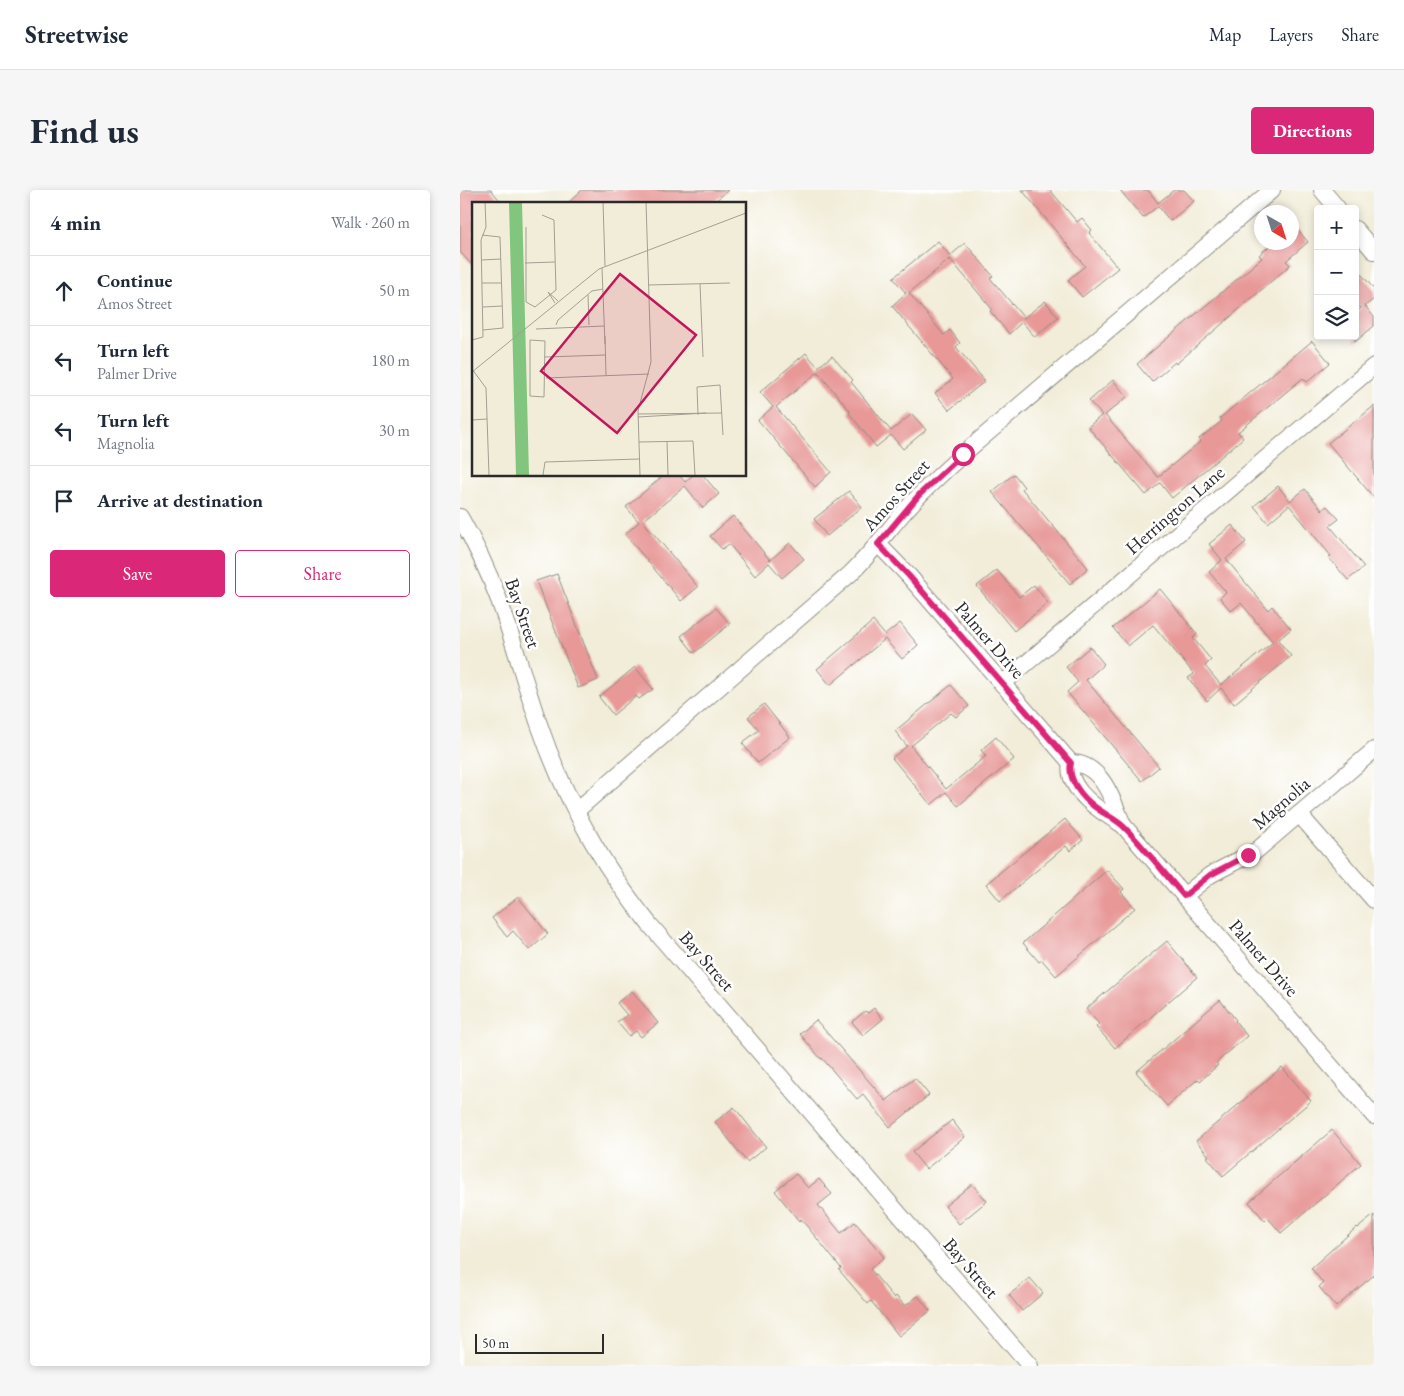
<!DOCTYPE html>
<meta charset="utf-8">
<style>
:root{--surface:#fff;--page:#f6f6f7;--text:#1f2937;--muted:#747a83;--line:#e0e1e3;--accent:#db2777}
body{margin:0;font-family:"EB Garamond",serif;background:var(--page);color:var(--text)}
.controls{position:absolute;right:15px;top:15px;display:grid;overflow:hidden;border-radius:5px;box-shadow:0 2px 8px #0003}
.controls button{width:45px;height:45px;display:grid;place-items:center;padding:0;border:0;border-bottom:1px solid var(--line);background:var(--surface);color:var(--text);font:25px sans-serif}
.compass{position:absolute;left:794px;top:15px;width:45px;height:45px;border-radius:50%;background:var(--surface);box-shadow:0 2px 8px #0003;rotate:141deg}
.scale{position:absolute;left:15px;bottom:12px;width:129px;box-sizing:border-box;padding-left:5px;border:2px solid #2b2b2b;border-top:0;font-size:14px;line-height:18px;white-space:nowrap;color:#2b2b2b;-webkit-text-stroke:4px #fff;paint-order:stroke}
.stop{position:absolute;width:15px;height:15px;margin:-11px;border:4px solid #db2777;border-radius:50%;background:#fff}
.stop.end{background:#db2777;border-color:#fff;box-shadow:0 1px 5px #0008}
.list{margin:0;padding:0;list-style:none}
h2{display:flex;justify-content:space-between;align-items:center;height:65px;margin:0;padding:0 20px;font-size:21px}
h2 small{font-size:16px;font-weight:400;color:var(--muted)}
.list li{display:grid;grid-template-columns:32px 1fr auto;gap:15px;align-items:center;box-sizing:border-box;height:70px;padding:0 20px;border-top:1px solid var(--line)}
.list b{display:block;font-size:19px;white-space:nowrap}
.list p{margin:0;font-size:16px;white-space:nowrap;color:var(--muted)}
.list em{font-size:16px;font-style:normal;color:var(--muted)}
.actions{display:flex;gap:10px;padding:15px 20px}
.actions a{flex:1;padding:11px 0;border:1px solid var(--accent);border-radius:5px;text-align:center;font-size:18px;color:var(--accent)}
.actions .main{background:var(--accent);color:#fff}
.icon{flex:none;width:28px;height:28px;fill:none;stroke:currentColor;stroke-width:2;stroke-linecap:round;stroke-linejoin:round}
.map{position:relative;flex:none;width:914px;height:1176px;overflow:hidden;border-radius:5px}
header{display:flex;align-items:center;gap:30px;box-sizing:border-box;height:70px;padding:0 25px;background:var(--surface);border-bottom:1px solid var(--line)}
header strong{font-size:24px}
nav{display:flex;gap:28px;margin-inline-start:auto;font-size:18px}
.intro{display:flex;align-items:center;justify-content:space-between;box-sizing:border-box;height:120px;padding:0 30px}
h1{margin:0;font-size:35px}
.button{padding:12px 22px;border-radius:5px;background:var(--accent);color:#fff;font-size:18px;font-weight:700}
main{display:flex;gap:30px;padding:0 30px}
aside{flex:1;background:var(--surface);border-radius:5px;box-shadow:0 2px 8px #0003}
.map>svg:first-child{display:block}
.building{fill:#e79897}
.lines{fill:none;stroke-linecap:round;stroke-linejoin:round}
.minor-casing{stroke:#8e8c82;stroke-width:18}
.minor{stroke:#fff;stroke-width:16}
.route{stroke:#db2777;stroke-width:6}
.labels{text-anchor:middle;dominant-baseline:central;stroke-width:5;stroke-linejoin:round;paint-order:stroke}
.street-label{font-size:19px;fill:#2b2b2b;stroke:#fff}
.inset-road{fill:none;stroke:#a29f93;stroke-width:1}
.view{fill:#c2185b;fill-opacity:0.15;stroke:#c2185b;stroke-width:2.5}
.inset-edge{fill:none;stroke:#2b2b2b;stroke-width:2.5}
</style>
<header>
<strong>Streetwise</strong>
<nav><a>Map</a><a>Layers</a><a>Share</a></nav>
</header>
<div class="intro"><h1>Find us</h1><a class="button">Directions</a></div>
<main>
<aside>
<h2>4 min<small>Walk · 260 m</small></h2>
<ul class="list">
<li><svg class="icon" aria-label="ahead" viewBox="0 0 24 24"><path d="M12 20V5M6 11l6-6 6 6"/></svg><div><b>Continue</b><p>Amos Street</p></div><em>50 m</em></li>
<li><svg class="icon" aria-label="left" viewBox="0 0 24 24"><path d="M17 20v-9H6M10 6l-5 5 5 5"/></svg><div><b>Turn left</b><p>Palmer Drive</p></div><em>180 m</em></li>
<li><svg class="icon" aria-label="left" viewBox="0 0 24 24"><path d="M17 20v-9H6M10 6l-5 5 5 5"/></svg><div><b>Turn left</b><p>Magnolia</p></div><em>30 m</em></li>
<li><svg class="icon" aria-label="arrive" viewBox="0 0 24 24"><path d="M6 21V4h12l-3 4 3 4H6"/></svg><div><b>Arrive at destination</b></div></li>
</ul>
<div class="actions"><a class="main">Save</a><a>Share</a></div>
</aside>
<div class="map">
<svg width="914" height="1176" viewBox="0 0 914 1176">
<rect width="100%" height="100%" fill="#fff"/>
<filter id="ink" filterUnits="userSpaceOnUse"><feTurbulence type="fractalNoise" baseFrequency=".02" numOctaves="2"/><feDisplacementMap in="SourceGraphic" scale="10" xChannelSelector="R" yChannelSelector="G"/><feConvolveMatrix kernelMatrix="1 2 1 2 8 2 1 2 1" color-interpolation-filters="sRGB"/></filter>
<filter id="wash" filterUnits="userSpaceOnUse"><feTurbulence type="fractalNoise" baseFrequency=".0096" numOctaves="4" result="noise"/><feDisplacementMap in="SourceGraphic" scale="20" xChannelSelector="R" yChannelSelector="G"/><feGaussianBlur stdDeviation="1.12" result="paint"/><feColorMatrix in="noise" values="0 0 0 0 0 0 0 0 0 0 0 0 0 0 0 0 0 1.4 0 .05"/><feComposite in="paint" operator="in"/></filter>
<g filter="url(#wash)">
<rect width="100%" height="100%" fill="#f2edd9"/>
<g id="blocks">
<g class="building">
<path d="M0,0H31L43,14H14V77L0,62Z"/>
<path d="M122,0H268L252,14H107Z"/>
<path d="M562,0H590L617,32L622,28L632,40L629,43L658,78L622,107L608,90L625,76Z"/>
<path d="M660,0H688L698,13L714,0H724L734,11L710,31L698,16L683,28Z"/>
<path d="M832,33L848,52L826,71L830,75L716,174L715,172L692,192L677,174L802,68L799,65L814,52H832Z"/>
<path d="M478,51L490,66L505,53L533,86L530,88L564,128L585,111L598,127L575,147L562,132L549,144L530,121L532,119L490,69L449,103L484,145L490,140L500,153L496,157L525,191L489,220L475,203L493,189L432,116L446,103L433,88Z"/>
<path d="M895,77L914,99V109L905,116L914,127V136L895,152V123L901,118L895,112Z"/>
<path d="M852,151L870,173L847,192L843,188L778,242L783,248L712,308L700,293L686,305L628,237L642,225L629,211L653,190L667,207L645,225L698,287L741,251L739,249L762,231L760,228Z"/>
<path d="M346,163L358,177L372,166L393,190L391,192L431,241L452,224L466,240L443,259L431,245L416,257L389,223L390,221L358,182L316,217L371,282L355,297L298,230L313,217L300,202Z"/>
<path d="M914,216V308L868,253Z"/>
<path d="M554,284L564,297L562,299L628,378L610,394L532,302Z"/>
<path d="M204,285H219L225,292L233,285H243L259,304L243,318L225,296L183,331L238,397L221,411L165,344L179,332L166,317Z"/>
<path d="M818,296L830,311L845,299L862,320L867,316L879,329L870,336L904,377L888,390L869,368L871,366L829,315L808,333L794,316Z"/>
<path d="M389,301L402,317L367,346L354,329Z"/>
<path d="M273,326L310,370L330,353L344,369L322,388L309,373L295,386L269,354L262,359L250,346Z"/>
<path d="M772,335L786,352L766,369L808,420L812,416L831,439L818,450L831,466L774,514L761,498L747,511L728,488L734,484L693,435L668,456L653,438L700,399L737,444L733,448L751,470L745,476L761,495L813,452L781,413L771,421L760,408L766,402L749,382L762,370L749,354Z"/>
<path d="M537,380L559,407L574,395L588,413L554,441L517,396Z"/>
<path d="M97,384L138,490L118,498L76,391Z"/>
<path d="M256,418L270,434L234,463L221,446Z"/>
<path d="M413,431L425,445L440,433L458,455L442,469L425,449L370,495L357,479Z"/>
<path d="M630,457L644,474L626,490L699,577L682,591L607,502L618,492L606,477Z"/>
<path d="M175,477L193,499L179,509L176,506L153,525L139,507Z"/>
<path d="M491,495L509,516L496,527L491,523L451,556L486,599L526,566L521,560L536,547L554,569L498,616L486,602L471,615L432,568L447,556L435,541Z"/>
<path d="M304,514L330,547L298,573L282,553L299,540L288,527Z"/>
<path d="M605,629L623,650L610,661L606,656L540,711L526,694Z"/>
<path d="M647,680L664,699L661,702L675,718L596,786L582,770L579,772L563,753Z"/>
<path d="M58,707L88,744L69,760L53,741L47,747L32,728Z"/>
<path d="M707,751L737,787L655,858L636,837L639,834L626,819Z"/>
<path d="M172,801L198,833L181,847L176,841L169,846L157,832L167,825L157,813Z"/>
<path d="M760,810L776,830L775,831L787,846L756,873L758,875L740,891L738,889L707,916L676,882Z"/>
<path d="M414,818L423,829L403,845L392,832L405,821L408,823Z"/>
<path d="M356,830L426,911L455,888L469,905L430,937L403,904L397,909L362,868L361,869L340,844Z"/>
<path d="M822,877L851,911L763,986L747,967L749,966L736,951Z"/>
<path d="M274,917L306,957L287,972L255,932Z"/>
<path d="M492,930L505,947L466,979L452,962Z"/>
<path d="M872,940L901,974L821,1043L808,1028L805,1031L789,1012Z"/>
<path d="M336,984L348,998L359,989L372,1004L358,1015L381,1043L395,1032L424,1067L410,1079L434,1108L436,1106L445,1116L458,1106L470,1121L439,1146L411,1111L408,1114L379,1080L381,1078L341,1029L339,1031L315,1001Z"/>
<path d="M512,994L527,1011L499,1034L485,1016Z"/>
<path d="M914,1025V1085L876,1117L859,1097L863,1093L851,1078L897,1037L898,1038Z"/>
<path d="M570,1088L583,1103L562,1121L549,1105Z"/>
</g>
</g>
</g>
<g filter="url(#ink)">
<use href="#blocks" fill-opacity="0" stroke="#8e8c82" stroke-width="1"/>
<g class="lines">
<g class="minor-casing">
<g id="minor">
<path d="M862,0L878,19"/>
<path d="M895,39L914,61"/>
<path d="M0,327C15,353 28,381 39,410C54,451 65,495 80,537C105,609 142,676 190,735L570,1176"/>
<path d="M418,354L449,386L611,573C642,573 653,611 663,635"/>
<path d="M542,494L914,176"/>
<path d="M611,573C605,600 643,623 663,635L914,926"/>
<path d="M116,621L390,384C410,365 426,343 444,322C462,301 482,283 503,264L812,0"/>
<path d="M839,624L914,710"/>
<path d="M724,706L750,685L796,661L914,560"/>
</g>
</g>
<use href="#minor" class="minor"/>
</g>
</g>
<g class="lines" filter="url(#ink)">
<path class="route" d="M503,264L459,305L418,354L449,386L611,573C607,590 623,608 635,617C644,624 656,629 664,637C685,658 704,683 724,706L750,685L788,665"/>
</g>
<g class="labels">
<g class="street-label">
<text transform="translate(436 305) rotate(-48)">Amos Street</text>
<text transform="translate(715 320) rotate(-41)">Herrington Lane</text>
<text transform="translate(63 423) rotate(71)">Bay Street</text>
<text transform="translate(530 450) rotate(49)">Palmer Drive</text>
<text transform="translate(821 613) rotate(-41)">Magnolia</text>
<text transform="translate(804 768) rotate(49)">Palmer Drive</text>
<text transform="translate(247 771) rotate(49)">Bay Street</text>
<text transform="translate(511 1078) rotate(49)">Bay Street</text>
</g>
</g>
<g transform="translate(12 12)">
<rect width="274" height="274" fill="#f2edd9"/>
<path d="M37,0H50L57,273H44Z" fill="#82c57e"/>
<path class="inset-road" d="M131,0L133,64M54,25V100L63,105L84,88L82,18L70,13M10,33L28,35L31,126L11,128M10,58L29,57M53,61L83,60M130,66L133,142M10,81H29M228,82L231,155M176,83L258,81M116,93L117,123M83,101L76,90L86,99M11,105L30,104M84,123L86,118L120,89L131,87M64,127L132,124M133,134L134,173M0,138L11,135L9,38L14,25L13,0M58,138L73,139L72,195L58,194ZM73,155L133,153M0,167L14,186L17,273M0,170L127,67L274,11M74,176L177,172M166,212L250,211M226,213L225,185L248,183L251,233M166,215L234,211M0,218L15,217M195,239L196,273M167,240L221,239L223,273M71,273L73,260L167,257M168,273L166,209L179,160L174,0"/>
<path class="view" d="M148,72L224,133L145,231L69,169Z"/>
<rect width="274" height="274" class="inset-edge"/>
</g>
</svg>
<div class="controls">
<button>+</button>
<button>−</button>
<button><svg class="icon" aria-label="layers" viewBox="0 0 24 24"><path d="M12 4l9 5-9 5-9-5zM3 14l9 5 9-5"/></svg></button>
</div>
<svg class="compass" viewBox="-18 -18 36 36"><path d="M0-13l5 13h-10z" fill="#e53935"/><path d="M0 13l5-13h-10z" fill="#747a83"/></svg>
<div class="scale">50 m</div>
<div class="stop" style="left:503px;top:264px"></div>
<div class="stop end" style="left:788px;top:665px"></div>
</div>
</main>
